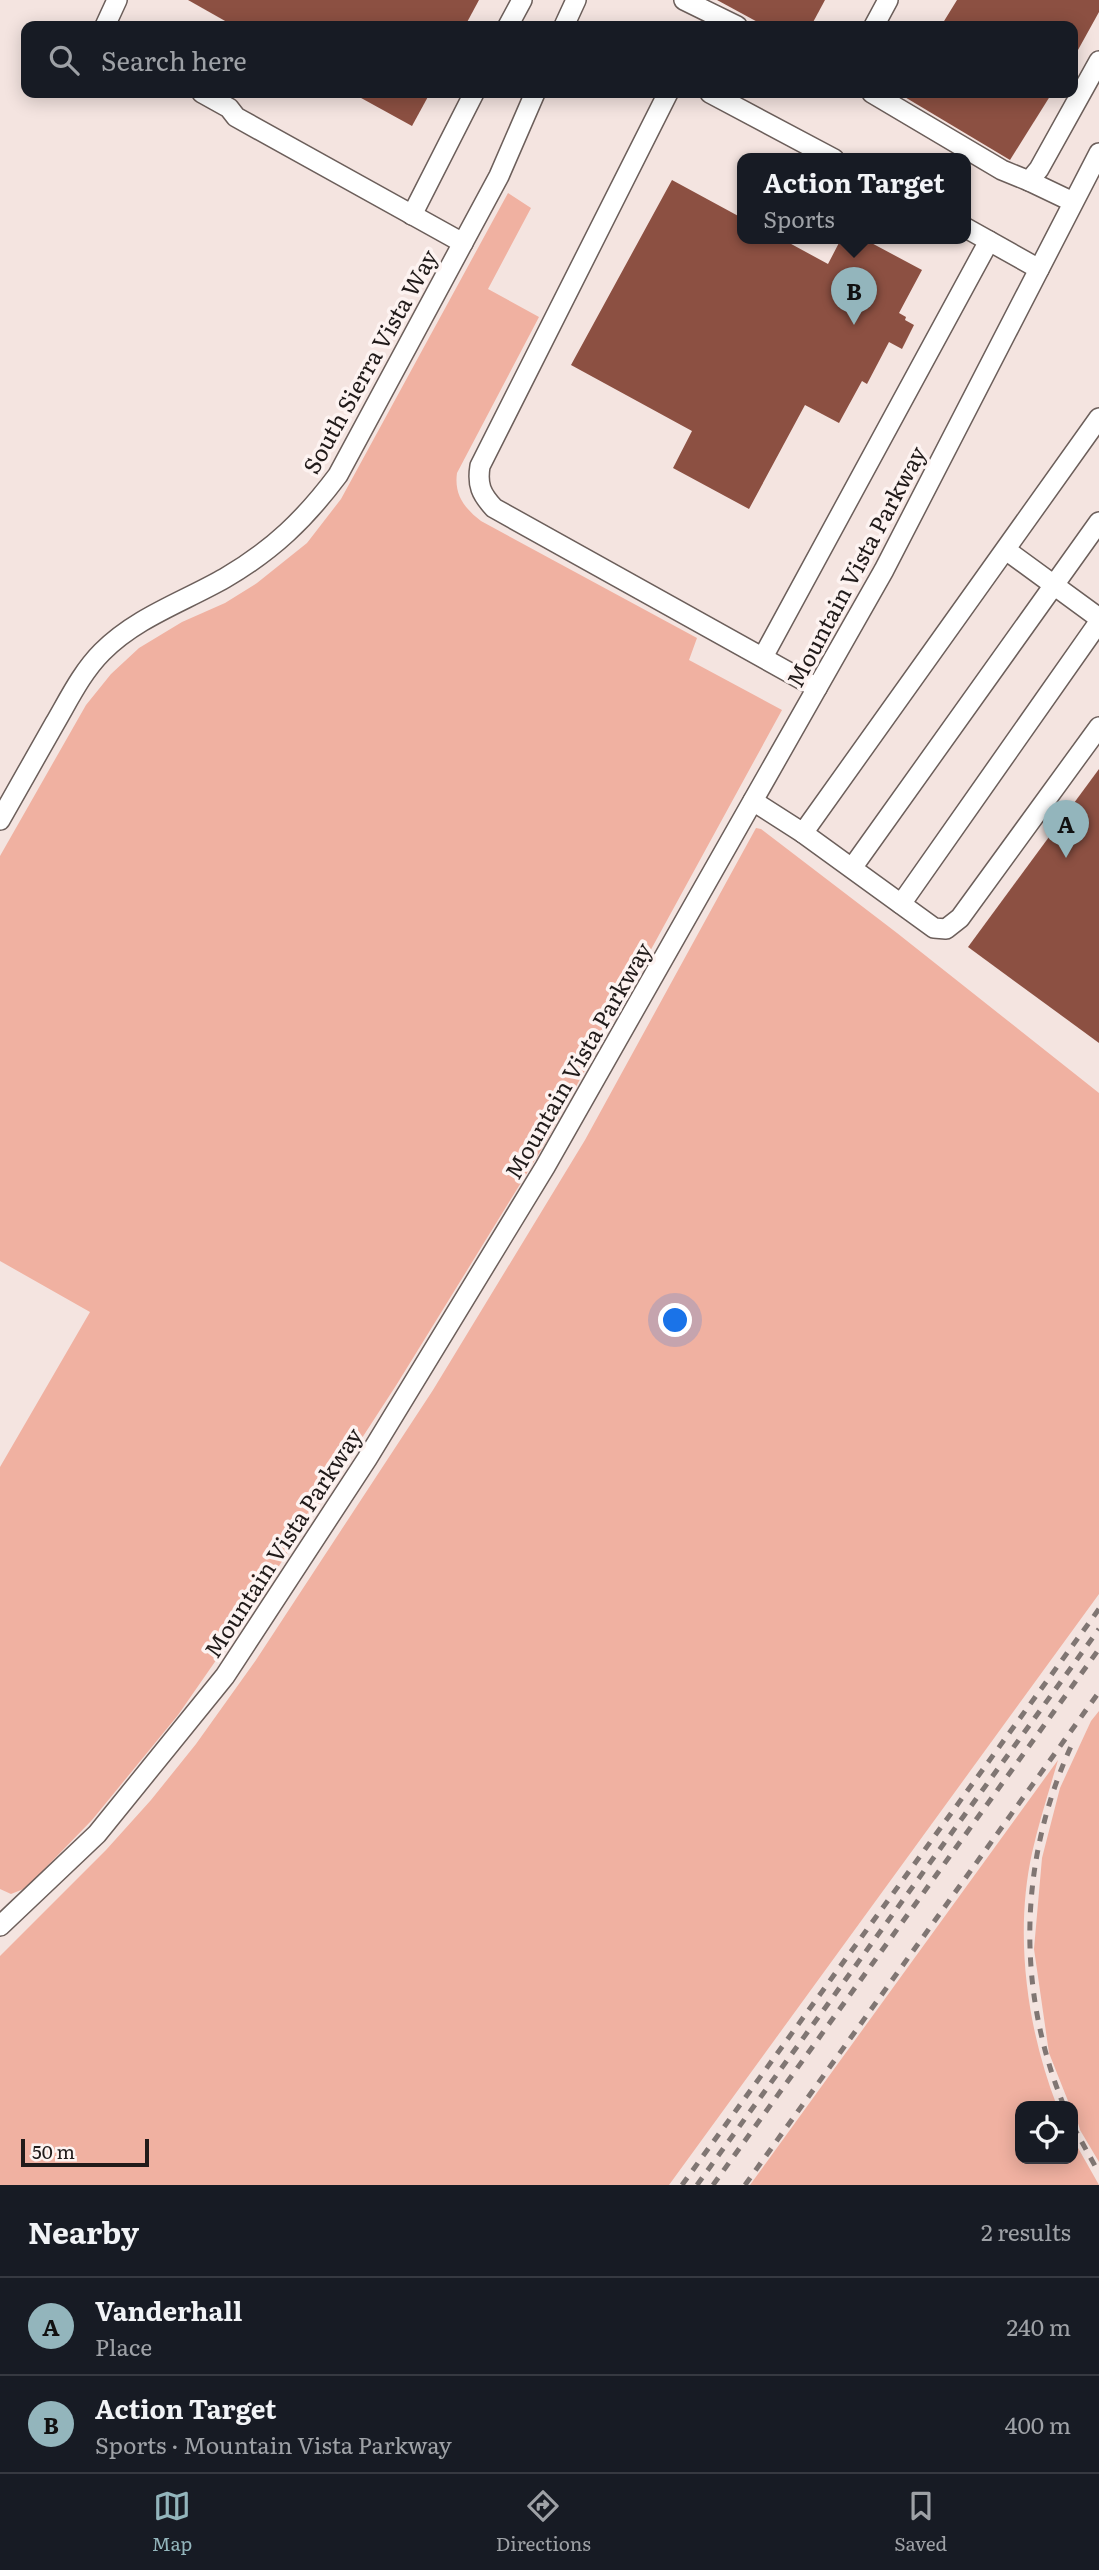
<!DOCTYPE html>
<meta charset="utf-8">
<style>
:root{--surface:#171b24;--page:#20242c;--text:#f1f3f6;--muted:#9ea1a6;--line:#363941;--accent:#93b5bc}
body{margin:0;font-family:Literata,serif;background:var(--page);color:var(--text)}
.controls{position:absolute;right:21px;bottom:21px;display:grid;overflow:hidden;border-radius:14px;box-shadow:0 4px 18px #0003}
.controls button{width:63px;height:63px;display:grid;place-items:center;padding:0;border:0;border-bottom:2px solid var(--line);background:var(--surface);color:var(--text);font:35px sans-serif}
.scale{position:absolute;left:21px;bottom:18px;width:128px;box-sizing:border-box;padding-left:7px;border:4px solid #211b1a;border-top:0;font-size:19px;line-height:24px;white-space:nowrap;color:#211b1a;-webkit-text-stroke:5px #fdf3f1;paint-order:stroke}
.you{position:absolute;left:676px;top:1321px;width:24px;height:24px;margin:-18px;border:5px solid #fff;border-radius:50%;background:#1a73e8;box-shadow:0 0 0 10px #1a73e833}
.badge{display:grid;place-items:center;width:46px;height:46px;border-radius:50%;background:var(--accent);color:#111;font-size:23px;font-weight:700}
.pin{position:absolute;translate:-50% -58px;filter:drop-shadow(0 2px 4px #0008)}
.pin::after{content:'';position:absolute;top:37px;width:24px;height:21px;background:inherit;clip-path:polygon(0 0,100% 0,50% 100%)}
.popup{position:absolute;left:737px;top:153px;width:234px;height:91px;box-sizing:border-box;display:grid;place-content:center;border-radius:14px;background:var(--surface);filter:drop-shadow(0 2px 5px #0005);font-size:23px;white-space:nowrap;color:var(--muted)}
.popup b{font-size:26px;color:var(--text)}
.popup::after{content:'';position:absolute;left:50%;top:100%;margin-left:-14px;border:14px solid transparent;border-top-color:var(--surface)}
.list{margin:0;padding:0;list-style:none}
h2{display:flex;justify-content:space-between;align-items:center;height:91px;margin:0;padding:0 28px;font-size:30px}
h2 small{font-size:23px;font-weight:400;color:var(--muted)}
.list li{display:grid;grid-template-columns:46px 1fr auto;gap:21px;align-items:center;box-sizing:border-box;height:98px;padding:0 28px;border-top:2px solid var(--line)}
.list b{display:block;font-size:26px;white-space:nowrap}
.list p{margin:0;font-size:23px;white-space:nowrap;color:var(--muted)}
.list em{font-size:23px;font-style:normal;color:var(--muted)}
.icon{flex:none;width:38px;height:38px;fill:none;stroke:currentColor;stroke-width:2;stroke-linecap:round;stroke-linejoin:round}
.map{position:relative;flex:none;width:1099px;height:2185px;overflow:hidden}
.search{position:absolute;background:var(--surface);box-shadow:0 4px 18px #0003;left:21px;right:21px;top:21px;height:77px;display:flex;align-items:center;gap:18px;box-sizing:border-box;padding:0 24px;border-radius:14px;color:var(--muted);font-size:26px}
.sheet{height:287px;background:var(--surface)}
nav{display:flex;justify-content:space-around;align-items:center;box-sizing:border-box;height:98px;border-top:2px solid var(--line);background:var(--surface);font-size:19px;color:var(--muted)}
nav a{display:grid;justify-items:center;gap:4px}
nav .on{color:var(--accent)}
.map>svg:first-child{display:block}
.green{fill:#f0b1a1}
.building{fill:#8c5042}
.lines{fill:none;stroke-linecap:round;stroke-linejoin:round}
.minor-casing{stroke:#6c5f5b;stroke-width:22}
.minor{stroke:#fff;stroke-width:19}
.rail{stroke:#807673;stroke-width:5;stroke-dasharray:9 9;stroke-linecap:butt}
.labels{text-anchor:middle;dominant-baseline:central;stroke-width:7;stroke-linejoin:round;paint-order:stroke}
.street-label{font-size:23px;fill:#211b1a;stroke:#fdf3f1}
</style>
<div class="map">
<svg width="1099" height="2185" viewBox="0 0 1099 2185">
<rect width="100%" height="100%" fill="#f4e4e0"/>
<g class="green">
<path d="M508,193L531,208L488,289L539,317L457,473C454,494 464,508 481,521L697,638L689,660L782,710L543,1147L397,1384L244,1620L178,1715L92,1820L26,1888L11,1894L0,1889V1467L90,1312L0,1261V856L86,705L111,674L139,648L182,622L225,603L257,583L307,543L341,499Z"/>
<path d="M756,828L761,829L897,933L1099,1093V1594L669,2185H0V1956L106,1850L151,1800L196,1744L256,1660L433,1390L585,1140Z"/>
<path d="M1099,1711V2162L1080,2130L1073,2106H1070L1049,2053L1034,1949L1042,1858L1060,1788L1091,1721Z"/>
<path d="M1058,1760C1049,1791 1039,1822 1032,1853C1014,1935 1027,2029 1057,2106H1020V2159H1073V2139L1099,2185H750Z"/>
</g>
<g class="building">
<path d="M188,0H479L465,26H234Z"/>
<path d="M717,0H825L811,26H765Z"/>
<path d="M957,0H1099V12L1073,59V26H941Z"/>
<path d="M352,93H430L412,126Z"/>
<path d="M898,93H1052L1010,160Z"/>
<path d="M672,180L742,218V239H782L828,264L841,239H852L862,245L864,239L922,270L899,313L906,317L905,320L914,325L902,349L889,342L867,384L862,381L839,423L805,405L749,509L673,468L692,431L571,365Z"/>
<path d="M1099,769V1043L968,947Z"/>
</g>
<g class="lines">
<g class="minor-casing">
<g id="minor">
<path d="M684,0L737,26"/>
<path d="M105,26L117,0"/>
<path d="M508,26L522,0"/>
<path d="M564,26L576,0"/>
<path d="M874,26L888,0"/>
<path d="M202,93L229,108L236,117L463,243"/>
<path d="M668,93L480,466C477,485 481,494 494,508L817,688"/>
<path d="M710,93L834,159"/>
<path d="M872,93L1002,170L1029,181L1039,169L1099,61"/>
<path d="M1029,181L1073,202"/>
<path d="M412,215L474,93"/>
<path d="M966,228L1039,269"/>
<path d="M1006,550L1099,618"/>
<path d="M763,657L989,241"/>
<path d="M753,801L803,833L1099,418"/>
<path d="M0,820C18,788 37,755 55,723C69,699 82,672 102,652C137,617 183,602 225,578C273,550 305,519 338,475L499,176L535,93"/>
<path d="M803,833L934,928L946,929L960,918L1099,727"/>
<path d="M852,868L1099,522"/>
<path d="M901,904L1099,622"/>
<path d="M0,1926L97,1834L225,1676L367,1459L545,1167L884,570L1099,153"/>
</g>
</g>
<use href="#minor" class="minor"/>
<g class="rail">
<path d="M1064,2106C1015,1987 1019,1856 1074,1740"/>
<path d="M1073,2126L1099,2173"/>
<path d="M682,2185L1099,1609"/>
<path d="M697,2185L1099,1629"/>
<path d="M713,2185L1099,1649"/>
<path d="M745,2185L1099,1692"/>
</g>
</g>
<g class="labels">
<g class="street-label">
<text transform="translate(369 361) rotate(-61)">South Sierra Vista Way</text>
<text transform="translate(855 566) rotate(-62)">Mountain Vista Parkway</text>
<text transform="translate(577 1060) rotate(-60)">Mountain Vista Parkway</text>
<text transform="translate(282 1542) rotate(-57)">Mountain Vista Parkway</text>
</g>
</g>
</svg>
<div class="controls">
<button><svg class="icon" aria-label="locate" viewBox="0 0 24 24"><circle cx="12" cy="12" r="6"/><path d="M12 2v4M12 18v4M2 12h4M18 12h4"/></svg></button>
</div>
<div class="scale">50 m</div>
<div class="you"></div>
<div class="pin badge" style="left:1066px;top:858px">A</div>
<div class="pin badge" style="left:854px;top:325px">B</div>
<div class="popup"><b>Action Target</b>Sports</div>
<div class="search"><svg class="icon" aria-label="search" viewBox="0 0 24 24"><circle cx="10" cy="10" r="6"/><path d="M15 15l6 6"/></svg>Search here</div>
</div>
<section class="sheet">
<h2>Nearby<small>2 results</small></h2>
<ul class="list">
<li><span class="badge">A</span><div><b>Vanderhall</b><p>Place</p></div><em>240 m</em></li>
<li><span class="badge">B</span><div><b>Action Target</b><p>Sports · Mountain Vista Parkway</p></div><em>400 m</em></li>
</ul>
</section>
<nav>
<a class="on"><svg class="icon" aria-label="map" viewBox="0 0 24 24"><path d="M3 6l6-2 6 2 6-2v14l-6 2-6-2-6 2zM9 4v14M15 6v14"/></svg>Map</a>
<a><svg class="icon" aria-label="directions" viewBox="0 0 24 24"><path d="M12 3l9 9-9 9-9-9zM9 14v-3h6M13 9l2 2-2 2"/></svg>Directions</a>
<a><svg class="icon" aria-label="saved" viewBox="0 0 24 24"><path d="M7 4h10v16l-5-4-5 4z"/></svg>Saved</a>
</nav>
